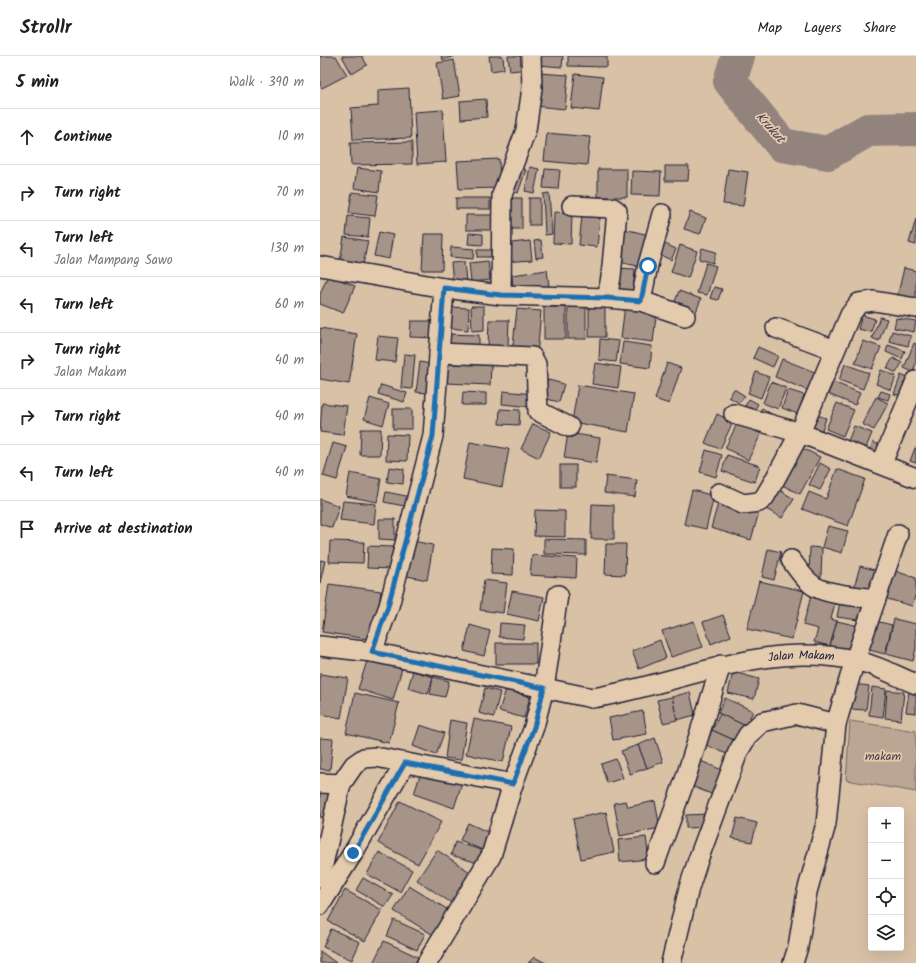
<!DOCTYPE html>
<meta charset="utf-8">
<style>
:root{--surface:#fff;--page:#f2f2f2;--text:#202124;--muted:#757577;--line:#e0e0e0}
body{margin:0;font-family:Kalam,sans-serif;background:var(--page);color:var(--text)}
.controls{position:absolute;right:12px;bottom:12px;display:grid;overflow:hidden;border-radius:4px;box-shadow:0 4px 16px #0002}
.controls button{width:36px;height:36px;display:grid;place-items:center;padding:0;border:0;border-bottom:1px solid var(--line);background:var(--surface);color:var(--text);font:20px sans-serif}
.stop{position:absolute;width:12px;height:12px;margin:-9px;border:3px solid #1f6fb2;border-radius:50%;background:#fff}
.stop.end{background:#1f6fb2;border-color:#fff;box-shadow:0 1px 4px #0008}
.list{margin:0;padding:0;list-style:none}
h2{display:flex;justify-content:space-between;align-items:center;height:52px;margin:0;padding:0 16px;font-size:17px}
h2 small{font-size:13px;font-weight:400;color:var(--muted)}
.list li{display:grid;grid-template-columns:26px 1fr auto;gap:12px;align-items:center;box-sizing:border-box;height:56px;padding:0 16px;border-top:1px solid var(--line)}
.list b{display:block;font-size:15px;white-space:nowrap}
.list p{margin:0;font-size:13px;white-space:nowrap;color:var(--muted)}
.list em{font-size:13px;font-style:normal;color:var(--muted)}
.icon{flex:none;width:22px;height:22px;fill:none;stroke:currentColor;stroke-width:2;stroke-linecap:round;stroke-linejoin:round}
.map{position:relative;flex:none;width:596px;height:907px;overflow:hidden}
header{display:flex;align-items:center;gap:24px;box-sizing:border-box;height:56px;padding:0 20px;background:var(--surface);border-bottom:1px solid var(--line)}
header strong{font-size:19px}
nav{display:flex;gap:22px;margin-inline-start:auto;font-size:14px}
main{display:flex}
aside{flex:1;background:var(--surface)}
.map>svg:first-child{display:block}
.green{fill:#bba694;stroke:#6e6468}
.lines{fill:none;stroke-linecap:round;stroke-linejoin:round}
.river{stroke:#92847d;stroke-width:34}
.building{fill:#a69488;stroke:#22223b}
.street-casing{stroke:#22223b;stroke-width:22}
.street{stroke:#e5cbad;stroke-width:19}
.route{stroke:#1f6fb2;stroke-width:5}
.labels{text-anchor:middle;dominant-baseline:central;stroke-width:3.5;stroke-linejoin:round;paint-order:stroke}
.street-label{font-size:12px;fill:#22223b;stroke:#e5cbad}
.park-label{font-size:12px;fill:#413c4d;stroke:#e5cbad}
.water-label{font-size:13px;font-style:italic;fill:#443f4f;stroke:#e5cbad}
</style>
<header>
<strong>Strollr</strong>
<nav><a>Map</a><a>Layers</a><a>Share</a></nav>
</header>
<main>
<aside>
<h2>5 min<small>Walk · 390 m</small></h2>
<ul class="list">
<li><svg class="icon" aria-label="ahead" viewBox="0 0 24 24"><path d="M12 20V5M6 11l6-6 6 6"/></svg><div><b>Continue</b></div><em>10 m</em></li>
<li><svg class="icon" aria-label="right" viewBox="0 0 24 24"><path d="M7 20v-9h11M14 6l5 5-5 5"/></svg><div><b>Turn right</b></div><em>70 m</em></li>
<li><svg class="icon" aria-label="left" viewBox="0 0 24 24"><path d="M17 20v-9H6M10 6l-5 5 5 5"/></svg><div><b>Turn left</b><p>Jalan Mampang Sawo</p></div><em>130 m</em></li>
<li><svg class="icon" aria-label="left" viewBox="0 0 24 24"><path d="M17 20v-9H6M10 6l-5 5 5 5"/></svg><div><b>Turn left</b></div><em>60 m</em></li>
<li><svg class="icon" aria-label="right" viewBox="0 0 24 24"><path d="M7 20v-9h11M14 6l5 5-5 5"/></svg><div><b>Turn right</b><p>Jalan Makam</p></div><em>40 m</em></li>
<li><svg class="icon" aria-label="right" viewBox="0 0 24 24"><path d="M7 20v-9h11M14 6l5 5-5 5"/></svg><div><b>Turn right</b></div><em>40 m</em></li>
<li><svg class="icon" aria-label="left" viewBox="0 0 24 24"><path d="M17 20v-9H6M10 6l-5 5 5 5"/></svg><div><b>Turn left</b></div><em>40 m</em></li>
<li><svg class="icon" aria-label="arrive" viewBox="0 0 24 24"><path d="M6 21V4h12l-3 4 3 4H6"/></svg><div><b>Arrive at destination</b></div></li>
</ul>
</aside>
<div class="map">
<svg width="596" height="907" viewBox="0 0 596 907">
<rect width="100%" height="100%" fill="#d9c1a6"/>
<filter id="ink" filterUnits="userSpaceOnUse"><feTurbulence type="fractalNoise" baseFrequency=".025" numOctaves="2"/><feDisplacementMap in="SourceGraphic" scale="8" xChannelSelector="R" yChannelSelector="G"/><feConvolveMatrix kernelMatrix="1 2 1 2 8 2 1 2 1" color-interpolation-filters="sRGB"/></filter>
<g filter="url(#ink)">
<path class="green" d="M530,665L596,675V736L526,724Z"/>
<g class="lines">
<path class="river" d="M418,0L410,25L462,89L508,97L548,74L596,73"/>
</g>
<g class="building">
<path d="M0,0H16L27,19L2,32L0,29Z"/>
<path d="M22,0H42L47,9L32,18Z"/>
<path d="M121,0H135L123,4Z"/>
<path d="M169,0H183L184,13L171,15Z"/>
<path d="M188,0H208L209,13L190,15Z"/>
<path d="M220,0H243L242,11L219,9Z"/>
<path d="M248,0H287V11L248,10Z"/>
<path d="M134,4L140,40L123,43L117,7Z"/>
<path d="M218,17L248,19L245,53L215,50Z"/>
<path d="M255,18L283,21L279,55L251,52Z"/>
<path d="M89,32L91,82L33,84L31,52L58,50V34Z"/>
<path d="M166,43L167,61L141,63L140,45Z"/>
<path d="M123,54L126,106L97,108L94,56Z"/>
<path d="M227,77L270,81L267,109L224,105Z"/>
<path d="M92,86V108L31,109L30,87Z"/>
<path d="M179,103L180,132L139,133L137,105Z"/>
<path d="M345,110H369L368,125H345Z"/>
<path d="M210,111L219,113L214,137L205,135Z"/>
<path d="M37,112L61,115L59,136L34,132Z"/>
<path d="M200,112L206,114L198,137L192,135Z"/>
<path d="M225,113L240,114L238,133L223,132Z"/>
<rect x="278" y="113" width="29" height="28"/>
<path d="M408,113L428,116L423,150L403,148Z"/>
<path d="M312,115L341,116L340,140L311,139Z"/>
<path d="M32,136L58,139L55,160L29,157Z"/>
<path d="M229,137L232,178L225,179L223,138Z"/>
<rect x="136" y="142" width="34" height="11"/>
<path d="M190,142H202V173H189Z"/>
<rect x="209" y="142" width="11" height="27"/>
<path d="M234,156L252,157L251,188L233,187Z"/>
<path d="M370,156L386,162L380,178L364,173Z"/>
<path d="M146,159H174L173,174H146Z"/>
<path d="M28,160L50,162L48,181L26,179Z"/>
<path d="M262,160L280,162L277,191L259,189Z"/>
<path d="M596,163V189L589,187Z"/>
<path d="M304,173L329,179L321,211L296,205Z"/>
<path d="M59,176L73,179L69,203L54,200Z"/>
<path d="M149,177L163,178V189L148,188Z"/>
<path d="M104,178H123L122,214H102Z"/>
<path d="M24,181L48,185L43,209L20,206Z"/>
<path d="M221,184L223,201L216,202L214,185Z"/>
<path d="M210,185L212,204L184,206L182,188Z"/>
<path d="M345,188L356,193L351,204L340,199Z"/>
<path d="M360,189L377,195L368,222L351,216Z"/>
<path d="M131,191L154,193L153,203L130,201Z"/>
<path d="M382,192L396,196L393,207L379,203Z"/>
<rect x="157" y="194" width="16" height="7"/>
<path d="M168,205L170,224L151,226L149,207Z"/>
<path d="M144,206L146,225L133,227L131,207Z"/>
<path d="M386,207L396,210L387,239L377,237Z"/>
<path d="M296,212L315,213L313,237L295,236Z"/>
<path d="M584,212L596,215V246L577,242Z"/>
<path d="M227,214L229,230L193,234L192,219Z"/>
<path d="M8,219L35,230L23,257L0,248V238Z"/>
<path d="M394,231L402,233L398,244L390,242Z"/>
<path d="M359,235L381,243L374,261L352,253Z"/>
<rect x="248" y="245" width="18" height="38"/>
<rect x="269" y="247" width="16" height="34"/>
<path d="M305,249L337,252L333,286L301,282Z"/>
<path d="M151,250H164V274L152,275Z"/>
<path d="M131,251L149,252L148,274L130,272Z"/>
<rect x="224" y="251" width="22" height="32"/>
<path d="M197,253L221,255L217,300L192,297Z"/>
<path d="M542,259L555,263L551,276L538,273Z"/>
<path d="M560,261L567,263L559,285L552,282Z"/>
<path d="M576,262L596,265L594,276L574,272Z"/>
<path d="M169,264H189L188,290H168Z"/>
<path d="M91,265H115L114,282L90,281Z"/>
<path d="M0,272L37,278L29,328L0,323Z"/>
<path d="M572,275L591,280L588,290L569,285Z"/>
<path d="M126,278L159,279V297L125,296Z"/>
<path d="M58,280L78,282L75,306L55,304Z"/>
<path d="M280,283L299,285L296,306L279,304Z"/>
<path d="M543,285L561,291L552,313L535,307Z"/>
<path d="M303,286L332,290L330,312L300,308Z"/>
<path d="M594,287L596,288V307L593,316L584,312Z"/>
<path d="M568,289L585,295L582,303L566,296Z"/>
<path d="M438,291L458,300L453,311L433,302Z"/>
<path d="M84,298L95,299L92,333L81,332Z"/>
<path d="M573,302L582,307L576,317L567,312Z"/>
<path d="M462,303L497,317L489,335L455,321Z"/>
<path d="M100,306L110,308L107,337L96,336Z"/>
<path d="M275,307L301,311L298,332L272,328Z"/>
<path d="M347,307L361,312L349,348L335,343Z"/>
<path d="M127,308L171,309L170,329L126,327Z"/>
<path d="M525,308L549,317L543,333L519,324Z"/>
<path d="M561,314L576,320L571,334L556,328Z"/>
<path d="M436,316L449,321L441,342L428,337Z"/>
<path d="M581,319L588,322L582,340L574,338Z"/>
<path d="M228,324L244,328L239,346L223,342Z"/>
<path d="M451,326L466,332L458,353L443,347Z"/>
<path d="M513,326L540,337L535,349L508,338Z"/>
<path d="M61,329L87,337L84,346L58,338Z"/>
<path d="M258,329L314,338L308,376L252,366Z"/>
<path d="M414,333L425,340L419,347L409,341Z"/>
<path d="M468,334L484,339L478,358L462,352Z"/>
<path d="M183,335L213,338L212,351L182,348Z"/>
<path d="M561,335L570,338L568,344L558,341Z"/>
<path d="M143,336L166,337V349H142Z"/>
<path d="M556,341L568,347L554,374L542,368Z"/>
<path d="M50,342L69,348L63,369L44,363Z"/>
<path d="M429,343L438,348L434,355L425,350Z"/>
<path d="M2,347L27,350L23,379L0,376Z"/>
<path d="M517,347L534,354L523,380L506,373Z"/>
<path d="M442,352L453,359L450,365L438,358Z"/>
<rect x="73" y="353" width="19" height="20"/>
<path d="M180,353L200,354L199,369L179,368Z"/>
<path d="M397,358L413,366L400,393L385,387Z"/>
<path d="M497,359L506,362L501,377L492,374Z"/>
<path d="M418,366L441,378L428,404L405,392Z"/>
<path d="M213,368L231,376L219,402L201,393Z"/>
<path d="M534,370L552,377L546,392L528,385Z"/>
<path d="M41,373H61L60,399H40Z"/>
<path d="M248,377L280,382L276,407L244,402Z"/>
<path d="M67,378L88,379L87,405L66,404Z"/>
<path d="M150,386L189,393L182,431L143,423Z"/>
<path d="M553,386L563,391L560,398L550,394Z"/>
<path d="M13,387L27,391L17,424L3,420Z"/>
<path d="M480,391L500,401L480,438L460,428Z"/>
<path d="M595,392H596V407L590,405Z"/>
<path d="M386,394L402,399L396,421L380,416Z"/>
<path d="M407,399L440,410L435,426L402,415Z"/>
<path d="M500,407L511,413L500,434L489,429Z"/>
<rect x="240" y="409" width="16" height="22"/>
<path d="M69,411L84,413L83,428L67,426Z"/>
<path d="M517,413L545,423L528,470L482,453L489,436L506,443Z"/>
<path d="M30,417L61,423L57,446L26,440Z"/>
<path d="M286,420L317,424L315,441L284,437Z"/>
<path d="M458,433L474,443L462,462L446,453Z"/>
<path d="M372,434L394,440L386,473L364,468Z"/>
<path d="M66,436L91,441L89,451L64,446Z"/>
<path d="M0,443L19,450L12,472L0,468Z"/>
<path d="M399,444L439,456L431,484L391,472Z"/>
<path d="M23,445L56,448L54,468L20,464Z"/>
<path d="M272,448L294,449V483H271Z"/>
<path d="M215,454L245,455V481L214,480Z"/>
<path d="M59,463H75V484L59,483Z"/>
<path d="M508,470L528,475L522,497L502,491Z"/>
<path d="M224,483L266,484V499L224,498Z"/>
<path d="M88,484L113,489L107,524L82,519Z"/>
<path d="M10,485L44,486L43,507L9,506Z"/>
<path d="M286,488H306L305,519L285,518Z"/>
<path d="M48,490L73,491L72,513L47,512Z"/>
<path d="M490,491L502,492L501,522L489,521Z"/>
<path d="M172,492L194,493L193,519L171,518Z"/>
<path d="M448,493L461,496L454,524L442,521Z"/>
<path d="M212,499L257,502L256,522L210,519Z"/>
<path d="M0,504L5,505L0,527Z"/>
<path d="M540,510L562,516L555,541L533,535Z"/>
<path d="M572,514L596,522V537L592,550L564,542Z"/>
<path d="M164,524L187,527L183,557L160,554Z"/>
<path d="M439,525L484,535L472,583L427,573Z"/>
<path d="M9,528L61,535L54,584L2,576Z"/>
<path d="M192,535L224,541L219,565L187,558Z"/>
<path d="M492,537L516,543L511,563L517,565L510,590L494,586L498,573L483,569Z"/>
<path d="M521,540L549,545L545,565L517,561Z"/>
<path d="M403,559L411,580L391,588L383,566Z"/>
<path d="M574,563L596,568V592L593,605L566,598Z"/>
<path d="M551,564L572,569L565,598L545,593Z"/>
<path d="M374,565L383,591L351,601L342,575Z"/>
<path d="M517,565L543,571L537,596L510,590Z"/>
<path d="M180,567L205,569L203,583L179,581Z"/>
<path d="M150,569L170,575L164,600L144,595Z"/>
<path d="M340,584L346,602L319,613L312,595Z"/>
<rect x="176" y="587" width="40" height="21"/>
<path d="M48,602L82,612L73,644L38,633Z"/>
<path d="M93,615L113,621L108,638L88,632Z"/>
<path d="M413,616L439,623L434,643L408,637Z"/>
<path d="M0,618L28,622L21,662L0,658Z"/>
<path d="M113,621L129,625L125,641L110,638Z"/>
<path d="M533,628L549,630L546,654L530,653Z"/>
<path d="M552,631L566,633L563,661L549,659Z"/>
<path d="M165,632L180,636L174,661L159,657Z"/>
<path d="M186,633L210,641L204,662L179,655Z"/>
<path d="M567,634L584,636L581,664L565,662Z"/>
<path d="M589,635L596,636V657L586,656Z"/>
<path d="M370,636L375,659L357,664L352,641Z"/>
<path d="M35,637L79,647L69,687L26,677Z"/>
<path d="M352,641L357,664L343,667L337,644Z"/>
<path d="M405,642L433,655L426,670L398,657Z"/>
<path d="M323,655L327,678L293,684L289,662Z"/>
<path d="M400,658L426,670L418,686L392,674Z"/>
<path d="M154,663L191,671L183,706L146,698Z"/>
<path d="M130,664L147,667L141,704L125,702Z"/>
<path d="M100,669L124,677L116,699L93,690Z"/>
<path d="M392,674L418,686L411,700L386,689Z"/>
<path d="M0,682L13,683L10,714L0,713Z"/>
<path d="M335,682L343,706L327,712L318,689Z"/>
<path d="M318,689L327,712L310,718L301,695Z"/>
<path d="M296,703L303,722L287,727L281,708Z"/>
<path d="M376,703L409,717L399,741L366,728Z"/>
<path d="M102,713L142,727L134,752L94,738Z"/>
<path d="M0,734L15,735L13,763L0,761Z"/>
<path d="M80,745L121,766L98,808L58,787Z"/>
<path d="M306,745L308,751L335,745L340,772L300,780L294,747Z"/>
<path d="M286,756L294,796L261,803L253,763Z"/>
<path d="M388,758V771L366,772V759Z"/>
<path d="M417,762L437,767L432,786L412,782Z"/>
<path d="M148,767L170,777L162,794L140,784Z"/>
<path d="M326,781L329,803L300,806L298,784Z"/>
<path d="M135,786L162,794L158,807L131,799Z"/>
<path d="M117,794L156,820L136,850L97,824Z"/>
<path d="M59,796L92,814L80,836L47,818Z"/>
<path d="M43,822L73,839L65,851L36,834Z"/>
<path d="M89,830L130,855L115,880L74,855Z"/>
<path d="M25,834L62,854L45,885L8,865Z"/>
<path d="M74,864L105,878L97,894L67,880Z"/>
<path d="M11,873L40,886L32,904L3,891Z"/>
<path d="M64,885L98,901L95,907H53Z"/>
<path d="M0,895L16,907H0Z"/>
<path d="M214,901L226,907H208Z"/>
</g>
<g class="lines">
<g class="street-casing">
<g id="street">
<path d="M252,150L293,152L297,155L291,221L287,242"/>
<path d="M0,210L124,232L181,239L287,242L321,245L365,260"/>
<path d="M181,239L182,139L206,74L212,32L211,0"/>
<path d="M321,245L328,209L342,158"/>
<path d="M596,252L554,245L539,247L530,259L480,377L596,422"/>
<path d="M456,272L515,294"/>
<path d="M119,297L212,301L216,308L218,355L249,371"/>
<path d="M562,407L596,325"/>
<path d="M399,437L423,448L439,446L444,442L454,425L480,377L414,358"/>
<path d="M471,504C478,513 484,524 494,530C507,539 539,540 556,543"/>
<path id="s1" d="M0,590L52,596L272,642C360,628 442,584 534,604C555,608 576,620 596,628"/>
<path d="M52,596L69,550L113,380L124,232"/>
<path d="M0,727L21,728"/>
<path d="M335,807L366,721L401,609"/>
<path d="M0,822L21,728L34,709L44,702L56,701L193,728"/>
<path d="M0,849L33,797L85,707"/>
<path d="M107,907L171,800L193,728L214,671L224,632L238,539"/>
<path d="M351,907L369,832L378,804L418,696L428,679L442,666L477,658L516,668"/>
<path d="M473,907L478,891L487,836L506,768L516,668L535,604L578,478"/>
</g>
</g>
<use href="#street" class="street"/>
</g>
</g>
<g class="lines" filter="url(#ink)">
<path class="route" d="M33,797L85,707L193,728L214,671L224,632L52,596L68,550L113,380L124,232L181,239L287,242L321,245L328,210"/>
</g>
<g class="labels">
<g class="street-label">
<text stroke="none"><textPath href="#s1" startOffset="491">Jalan Makam</textPath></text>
</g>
<g class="park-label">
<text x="563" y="700">makam</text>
</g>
<g class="water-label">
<text transform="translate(450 72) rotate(48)">Krukut</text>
</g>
</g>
</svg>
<div class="controls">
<button>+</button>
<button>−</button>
<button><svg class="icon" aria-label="locate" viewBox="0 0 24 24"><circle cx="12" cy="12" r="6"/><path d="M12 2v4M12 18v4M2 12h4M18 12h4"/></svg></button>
<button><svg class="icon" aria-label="layers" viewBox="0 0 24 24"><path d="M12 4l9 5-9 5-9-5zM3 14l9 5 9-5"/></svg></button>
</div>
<div class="stop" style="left:328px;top:210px"></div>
<div class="stop end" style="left:33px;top:797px"></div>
</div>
</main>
